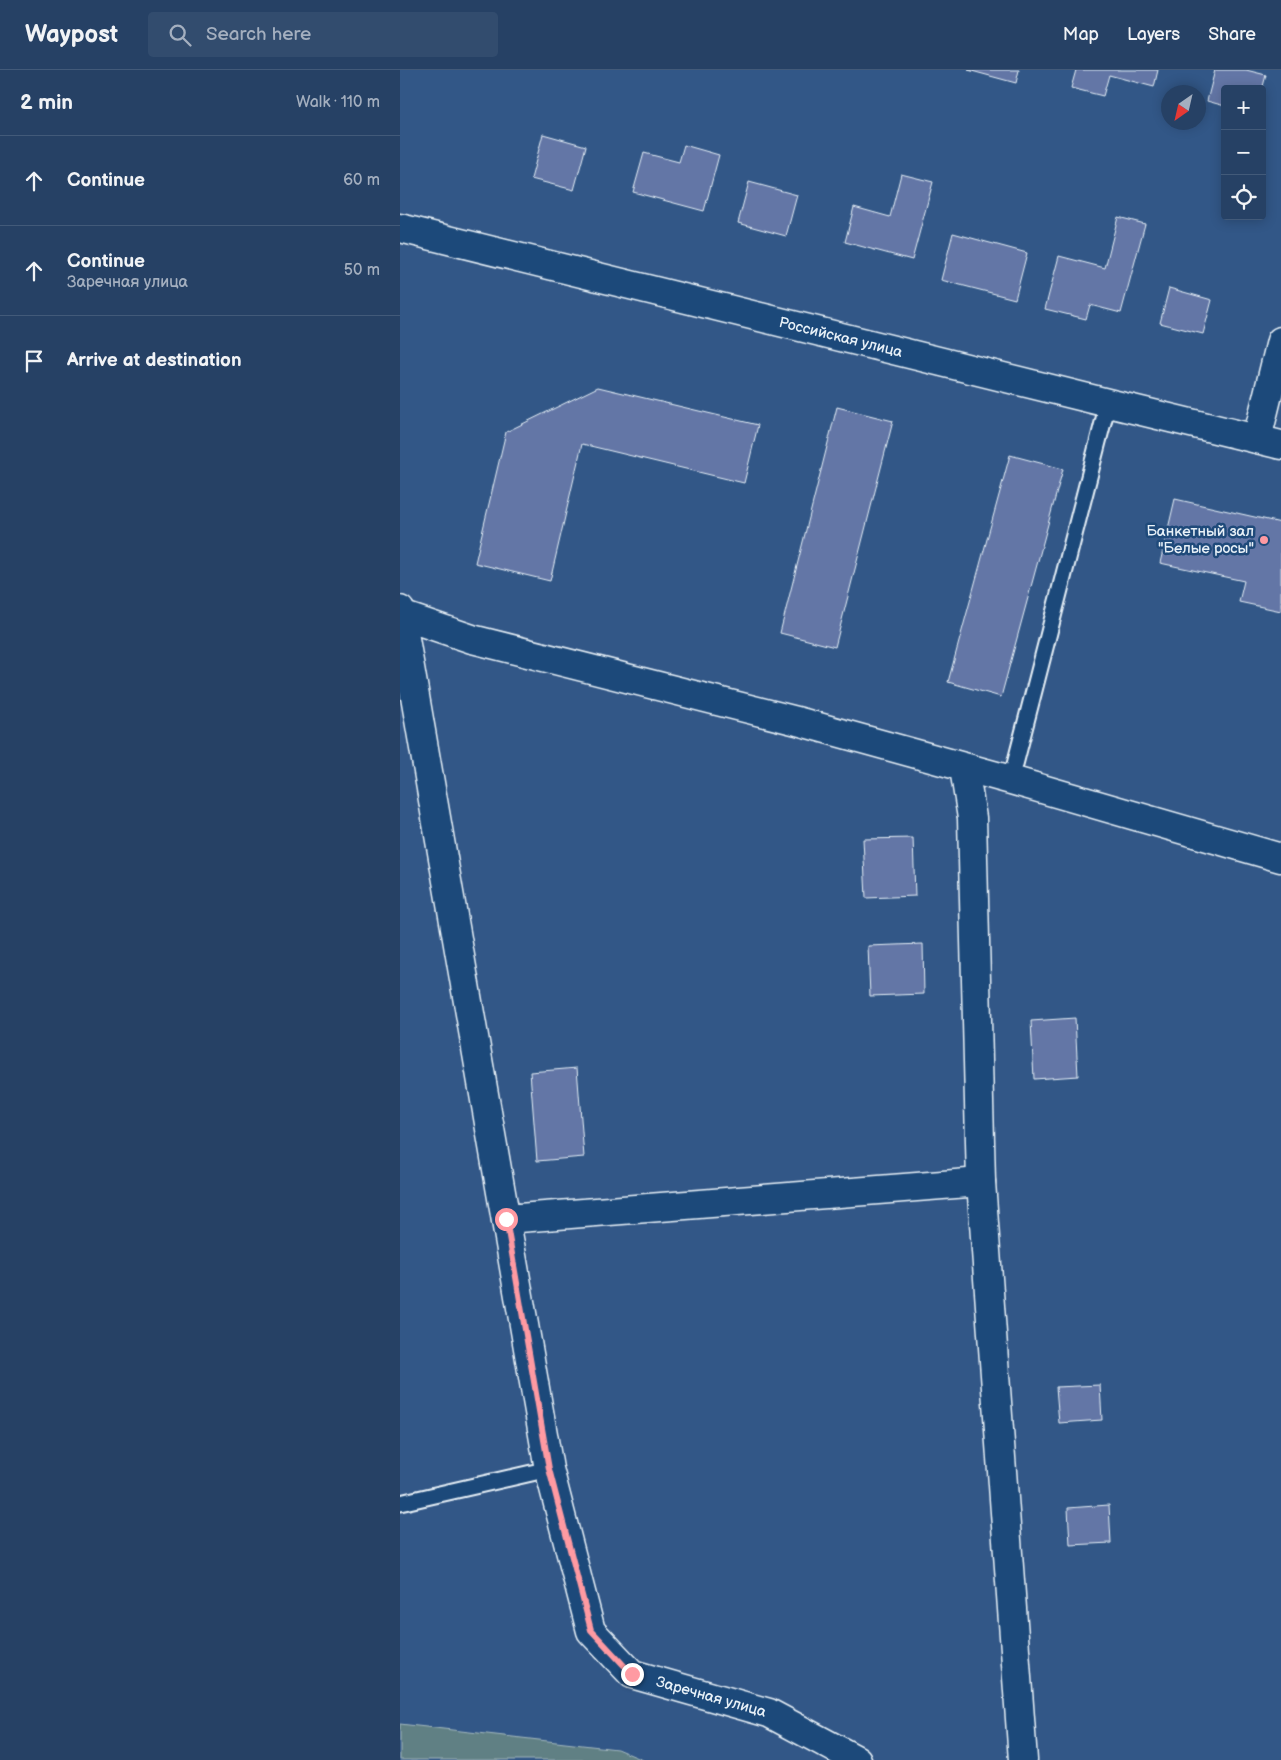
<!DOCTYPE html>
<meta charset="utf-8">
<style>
:root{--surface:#264165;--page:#324c6e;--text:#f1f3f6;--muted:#a4afbf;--line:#425a79}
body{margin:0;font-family:"Balsamiq Sans",sans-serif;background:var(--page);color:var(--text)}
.controls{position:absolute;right:15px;top:15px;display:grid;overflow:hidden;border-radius:5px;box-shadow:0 2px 12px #0003}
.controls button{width:45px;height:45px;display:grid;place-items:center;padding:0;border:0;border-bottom:1px solid var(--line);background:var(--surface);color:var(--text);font:25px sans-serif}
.compass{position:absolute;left:761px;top:15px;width:45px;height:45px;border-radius:50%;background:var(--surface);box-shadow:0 2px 12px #0003;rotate:214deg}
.stop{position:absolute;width:15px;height:15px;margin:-11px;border:4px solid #ff9aa2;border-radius:50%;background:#fff}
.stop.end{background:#ff9aa2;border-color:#fff;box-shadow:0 1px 5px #0008}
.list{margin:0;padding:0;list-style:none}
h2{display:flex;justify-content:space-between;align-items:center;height:65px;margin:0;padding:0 20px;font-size:21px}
h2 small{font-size:16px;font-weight:400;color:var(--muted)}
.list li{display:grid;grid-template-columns:32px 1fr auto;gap:15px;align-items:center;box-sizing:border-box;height:90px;padding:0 20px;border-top:1px solid var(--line)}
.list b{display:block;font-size:19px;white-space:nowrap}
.list p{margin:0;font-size:16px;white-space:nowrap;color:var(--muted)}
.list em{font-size:16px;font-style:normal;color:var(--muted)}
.icon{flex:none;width:28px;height:28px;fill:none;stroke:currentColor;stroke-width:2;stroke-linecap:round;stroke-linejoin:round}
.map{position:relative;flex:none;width:881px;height:1690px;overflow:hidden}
header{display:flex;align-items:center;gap:30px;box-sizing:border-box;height:70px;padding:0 25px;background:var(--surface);border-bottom:1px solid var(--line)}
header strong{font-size:24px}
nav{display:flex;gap:28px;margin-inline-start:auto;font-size:18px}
.search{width:350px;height:45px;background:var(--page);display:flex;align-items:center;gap:12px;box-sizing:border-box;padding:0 18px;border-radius:5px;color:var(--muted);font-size:19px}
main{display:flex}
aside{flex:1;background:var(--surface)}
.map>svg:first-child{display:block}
.green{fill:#608084;stroke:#a4b8be}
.building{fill:#6376a6;stroke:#e8f1f8}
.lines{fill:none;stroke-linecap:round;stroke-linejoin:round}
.lane-casing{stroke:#e8f1f8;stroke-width:19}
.street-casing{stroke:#e8f1f8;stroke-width:31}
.lane{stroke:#1f4a7a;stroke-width:15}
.street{stroke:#1f4a7a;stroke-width:28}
.route{stroke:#ff9aa2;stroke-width:6}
.poi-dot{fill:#ff9aa2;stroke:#1f4a7a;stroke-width:2}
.labels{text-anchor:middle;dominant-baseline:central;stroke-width:5;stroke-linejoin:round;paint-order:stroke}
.street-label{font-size:15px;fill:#e8f1f8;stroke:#1f4a7a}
.poi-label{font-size:15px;fill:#e8f1f8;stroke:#1f4a7a;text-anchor:end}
</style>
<header>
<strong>Waypost</strong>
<div class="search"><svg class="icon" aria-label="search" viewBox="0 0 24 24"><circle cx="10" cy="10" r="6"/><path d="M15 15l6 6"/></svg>Search here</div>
<nav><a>Map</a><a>Layers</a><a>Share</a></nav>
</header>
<main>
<aside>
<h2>2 min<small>Walk · 110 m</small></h2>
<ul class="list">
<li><svg class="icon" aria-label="ahead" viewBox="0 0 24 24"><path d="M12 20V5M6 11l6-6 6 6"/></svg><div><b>Continue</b></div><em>60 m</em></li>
<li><svg class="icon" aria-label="ahead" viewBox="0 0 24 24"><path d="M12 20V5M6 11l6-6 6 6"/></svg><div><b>Continue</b><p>Заречная улица</p></div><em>50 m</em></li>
<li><svg class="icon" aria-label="arrive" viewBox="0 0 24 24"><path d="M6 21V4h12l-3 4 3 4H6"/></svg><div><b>Arrive at destination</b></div></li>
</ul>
</aside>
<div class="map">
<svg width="881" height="1690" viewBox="0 0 881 1690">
<rect width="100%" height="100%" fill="#325787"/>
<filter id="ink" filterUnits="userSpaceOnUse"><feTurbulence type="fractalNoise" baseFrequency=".02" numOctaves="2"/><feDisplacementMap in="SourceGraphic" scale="10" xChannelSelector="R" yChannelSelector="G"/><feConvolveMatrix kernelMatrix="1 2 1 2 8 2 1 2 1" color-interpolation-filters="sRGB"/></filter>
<g filter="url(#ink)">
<path class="green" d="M0,1654L217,1679L243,1690H0Z"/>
<g class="building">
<path d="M568,0H619L616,13Z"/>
<path d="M676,0H758L754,17L709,5L703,26L671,18Z"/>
<path d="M815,0H846L866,5L862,20L825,19V36L807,31Z"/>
<path d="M143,64L186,76L174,120L131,109Z"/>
<path d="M284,75L319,85L304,141L233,122L244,83L279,92Z"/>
<path d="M501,104L533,112L512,190L445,172L454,137L490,147Z"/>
<path d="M349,112L397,125L386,166L338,153Z"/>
<path d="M718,147L745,154L721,243L690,235L686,249L645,239L659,186L705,198Z"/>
<path d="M553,163L627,183L615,229L541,210Z"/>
<path d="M769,218L812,230L803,264L760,253Z"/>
<path d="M198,317L358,355L344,413L182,374L150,511L75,493L106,362Z"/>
<path d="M437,337L493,351L435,577L380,563Z"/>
<path d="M610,385L663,399L601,627L548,612Z"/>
<path d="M775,429L881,453V541L839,532L844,511L760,493Z"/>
<path d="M513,768L515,826L466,828L463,769Z"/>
<path d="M523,874L524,924L470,926L468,876Z"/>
<path d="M675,948L678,1006L634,1009L631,951Z"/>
<path d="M177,998L184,1087L137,1091L130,1002Z"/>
<path d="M700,1315L702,1350L659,1353L656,1317Z"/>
<path d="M709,1435L711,1473L670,1475L668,1438Z"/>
</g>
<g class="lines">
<g class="lane-casing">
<g id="lane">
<path d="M611,710L708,333"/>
<path d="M0,1433L149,1399"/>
</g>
</g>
<g class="street-casing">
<g id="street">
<path id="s1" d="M0,158L708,333L881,375"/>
<path d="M857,369L881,271"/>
<path id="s2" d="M0,540L149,1399L191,1561L232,1604L369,1643L457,1690"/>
<path d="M1,545L72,569L397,651L611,710L881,788"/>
<path d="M564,698L572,748L581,1112L623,1690"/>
<path d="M106,1149L581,1112"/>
</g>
</g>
<use href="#lane" class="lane"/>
<use href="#street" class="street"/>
</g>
</g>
<g class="lines" filter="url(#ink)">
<path class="route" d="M106,1149L149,1399L191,1560L232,1604"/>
</g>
<circle class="poi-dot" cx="864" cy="470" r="5"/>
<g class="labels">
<g class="street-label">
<text stroke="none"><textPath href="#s1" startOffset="454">Российская улица</textPath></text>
<text stroke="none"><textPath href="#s2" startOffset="1181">Заречная улица</textPath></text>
</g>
<g class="poi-label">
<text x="854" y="461">Банкетный зал<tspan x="854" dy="17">"Белые росы"</tspan></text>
</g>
</g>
</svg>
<div class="controls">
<button>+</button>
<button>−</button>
<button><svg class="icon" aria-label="locate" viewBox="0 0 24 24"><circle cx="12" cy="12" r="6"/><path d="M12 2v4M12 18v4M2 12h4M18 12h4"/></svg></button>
</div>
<svg class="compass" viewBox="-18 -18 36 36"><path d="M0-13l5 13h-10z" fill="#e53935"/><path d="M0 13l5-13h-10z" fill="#a4afbf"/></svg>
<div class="stop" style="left:106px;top:1149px"></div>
<div class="stop end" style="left:232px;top:1604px"></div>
</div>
</main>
